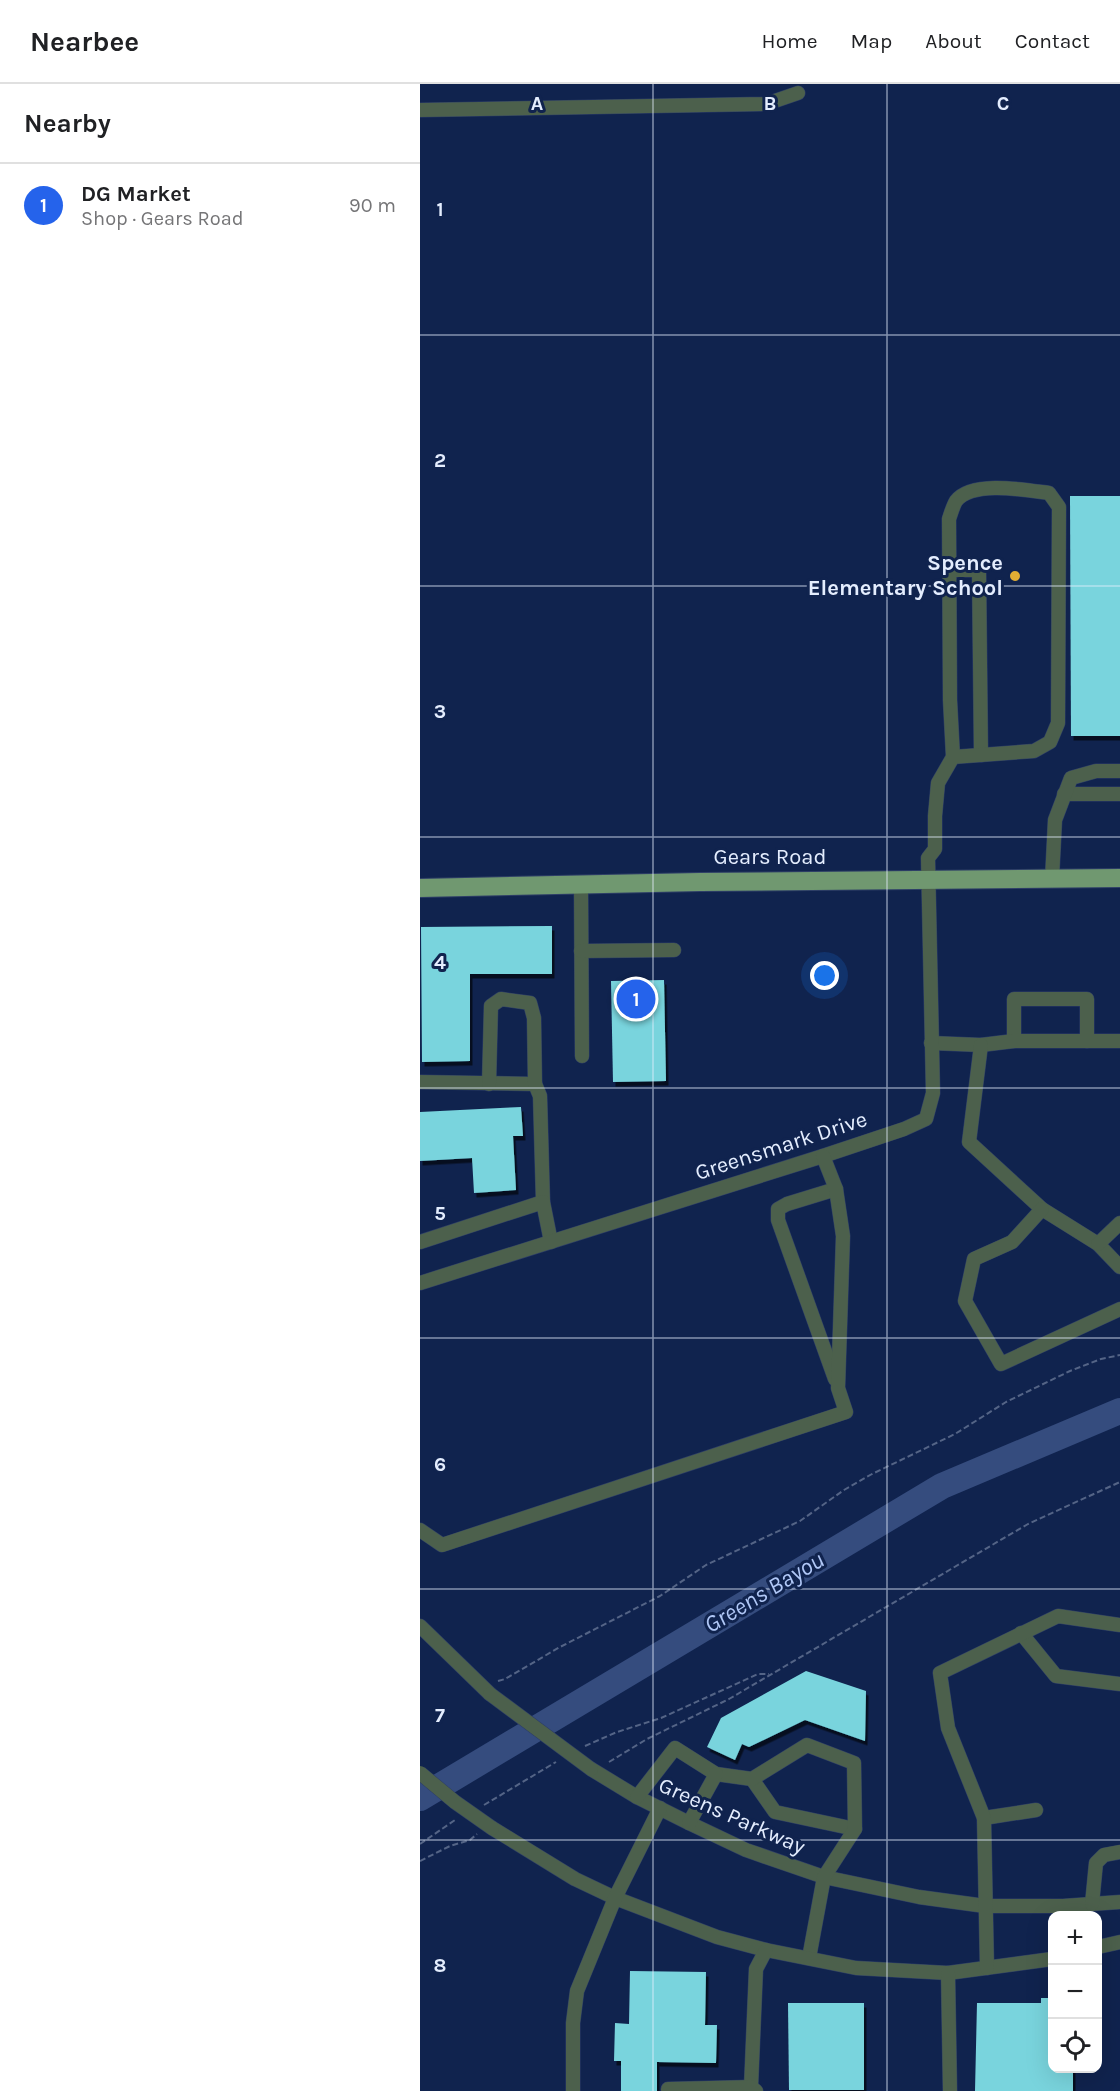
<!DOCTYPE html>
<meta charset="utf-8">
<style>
:root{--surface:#fff;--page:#f2f2f2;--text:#202124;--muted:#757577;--line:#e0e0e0;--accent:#2563eb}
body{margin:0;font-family:Karla,sans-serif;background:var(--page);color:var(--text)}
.controls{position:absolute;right:18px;bottom:18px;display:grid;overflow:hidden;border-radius:12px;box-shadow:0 6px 24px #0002}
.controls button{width:54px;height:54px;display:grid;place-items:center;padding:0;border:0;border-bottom:2px solid var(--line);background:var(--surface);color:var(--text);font:30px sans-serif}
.you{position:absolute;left:405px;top:892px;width:21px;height:21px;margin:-15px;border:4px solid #fff;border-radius:50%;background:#1a73e8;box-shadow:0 0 0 9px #1a73e833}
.badge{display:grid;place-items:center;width:39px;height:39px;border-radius:50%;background:var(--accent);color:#fff;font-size:20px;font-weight:700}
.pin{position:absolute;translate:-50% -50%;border:3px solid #fff;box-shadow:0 2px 6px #0006}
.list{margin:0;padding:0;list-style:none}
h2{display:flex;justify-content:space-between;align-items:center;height:78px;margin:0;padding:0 24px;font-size:26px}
h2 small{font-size:20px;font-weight:400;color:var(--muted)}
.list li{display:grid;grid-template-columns:39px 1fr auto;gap:18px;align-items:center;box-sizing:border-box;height:84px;padding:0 24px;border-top:2px solid var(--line)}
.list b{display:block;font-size:22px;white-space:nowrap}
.list p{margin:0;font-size:20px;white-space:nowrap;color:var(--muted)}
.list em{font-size:20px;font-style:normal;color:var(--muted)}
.icon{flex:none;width:33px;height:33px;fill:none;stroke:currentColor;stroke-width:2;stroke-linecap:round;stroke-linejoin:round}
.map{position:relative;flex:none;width:700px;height:2007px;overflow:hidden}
header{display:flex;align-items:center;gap:36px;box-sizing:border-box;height:84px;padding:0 30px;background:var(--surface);border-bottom:2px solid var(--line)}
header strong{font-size:28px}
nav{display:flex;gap:33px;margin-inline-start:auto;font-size:21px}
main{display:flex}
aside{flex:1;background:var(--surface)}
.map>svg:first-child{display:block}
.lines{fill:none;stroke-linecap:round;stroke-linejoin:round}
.river{stroke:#354c7e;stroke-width:26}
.building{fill:#79d4dd;filter:url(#shadow)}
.minor-casing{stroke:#2e3f67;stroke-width:15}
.major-casing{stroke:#2e3f67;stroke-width:20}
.path{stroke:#546486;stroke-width:2;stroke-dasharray:6 3;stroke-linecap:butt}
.minor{stroke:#4c604c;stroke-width:14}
.major{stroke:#709870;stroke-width:18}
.minor-bridge-casing{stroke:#2e3f67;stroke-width:15;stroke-linecap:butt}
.minor-bridge{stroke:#4c604c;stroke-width:14}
.grid{fill:none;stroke:#e4edfe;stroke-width:1.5;stroke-opacity:0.55}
.poi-dot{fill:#e2ae34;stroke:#10234e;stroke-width:2}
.labels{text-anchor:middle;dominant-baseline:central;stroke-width:6;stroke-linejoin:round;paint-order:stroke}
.poi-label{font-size:22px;font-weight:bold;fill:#e4edfe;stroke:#10234e;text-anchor:end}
.street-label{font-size:22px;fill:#e4edfe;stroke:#10234e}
.water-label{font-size:24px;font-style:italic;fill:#b0c7f6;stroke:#10234e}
.grid-label{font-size:20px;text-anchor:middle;font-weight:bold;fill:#e4edfe;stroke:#10234e;stroke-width:6;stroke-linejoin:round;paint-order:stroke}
</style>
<header>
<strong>Nearbee</strong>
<nav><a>Home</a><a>Map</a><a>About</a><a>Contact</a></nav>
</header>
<main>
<aside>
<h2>Nearby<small></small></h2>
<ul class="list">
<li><span class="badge">1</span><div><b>DG Market</b><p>Shop · Gears Road</p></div><em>90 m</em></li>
</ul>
</aside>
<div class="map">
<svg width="700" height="2007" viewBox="0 0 700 2007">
<defs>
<filter id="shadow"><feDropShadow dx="2.5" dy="4.5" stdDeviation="0" flood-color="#0009"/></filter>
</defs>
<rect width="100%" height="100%" fill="#10234e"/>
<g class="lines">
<path class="river" d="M0,1714L522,1402L700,1327"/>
</g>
<g class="building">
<path d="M650,412H700V652H651Z"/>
<path d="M132,842V890H50V977L2,978L1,843Z"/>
<path d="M244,896L246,997L193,998L191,897Z"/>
<path d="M101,1023L103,1052H93L96,1106L54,1109L52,1074L0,1077V1028Z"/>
<path d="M386,1587L446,1607L445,1657L385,1636L329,1663L322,1660L315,1676L287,1663L301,1634Z"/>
<path d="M210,1887L286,1888L285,1941H297L296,1979L237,1978V2007H201V1977H194L195,1939L209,1940Z"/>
<path d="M621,1914H633V1984H653V2007H555L557,1919H621Z"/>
<path d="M368,1919H444V2006H369Z"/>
</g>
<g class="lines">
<g class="minor-casing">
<g id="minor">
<path d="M0,26L346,20L378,9"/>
<path d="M529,486H559L561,671"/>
<path d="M644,710H700"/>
<path d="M632,795L635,736L651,694L676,687H700"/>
<path d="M161,800L162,972"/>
<path d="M161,867L254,866"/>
<path d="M594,957V915H667V957"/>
<path d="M511,959L561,961L594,957H700"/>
<path d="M561,961L549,1058L622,1125L678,1160L700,1183"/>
<path d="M0,998L115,1000L120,1012L123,1118"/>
<path d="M69,1000L71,922L81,915L110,919L114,934L115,1000"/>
<path d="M622,1125L592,1158L554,1175L545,1217L581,1280L700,1225"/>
<path d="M0,1158L123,1118L131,1158"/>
<path d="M678,1160L700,1139"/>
<path d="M0,1199L403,1072L484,1045L506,1035L513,1009L508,774L515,765V732L518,699L533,673L530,616L529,435C531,429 533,422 536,417C552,396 606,406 629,409L639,423L638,639L630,658L614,667L533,673"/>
<path d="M415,1295L358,1136V1125L367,1120L416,1105"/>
<path d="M0,1446L22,1461L426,1328L418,1304L423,1152L416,1105L403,1072"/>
<path d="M0,1542L70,1610"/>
<path d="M601,1549L636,1592L700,1600"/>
<path d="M171,1685L217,1713L269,1739L326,1766L404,1793L499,1813L565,1822H643L700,1818"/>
<path d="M332,1695L355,1728L435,1745"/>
<path d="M217,1713L255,1664L296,1690L332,1695L387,1661L434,1679L435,1745L404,1793L389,1874"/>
<path d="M564,1734L616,1726"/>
<path d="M269,1739L296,1690"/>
<path d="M72,1744L155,1795L195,1814L297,1853L346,1866L436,1884L528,1889L632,1875"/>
<path d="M672,1820L676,1779L684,1771L700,1768"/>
<path d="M678,1863L700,1858"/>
<path d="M567,1884L564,1734L528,1644L520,1589L638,1532L700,1541"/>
<path d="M528,1889L530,2007"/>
<path d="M331,2003L336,1885L346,1866"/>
<path d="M248,2005L331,2003L336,2007"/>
<path d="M153,2007V1939L157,1907L195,1814L240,1724"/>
</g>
</g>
<g class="major-casing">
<path id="major" d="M0,804L280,798L700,794"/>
</g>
<g class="path">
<path d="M78,1597L85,1595L140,1563L240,1512L286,1481L380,1437L424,1406L452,1390L535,1350L586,1318L650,1287L681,1275L700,1271"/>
<path d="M165,1662L197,1648L241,1634L338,1590H349"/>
<path d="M189,1678L227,1655L309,1615L608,1440L700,1398"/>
<path d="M64,1721L136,1678"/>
<path d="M0,1760L35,1736"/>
<path d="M0,1777L30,1762L50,1756L57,1750"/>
</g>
<use href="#minor" class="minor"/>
<use href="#major" class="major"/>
<g class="minor-bridge-casing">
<g id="minor-bridge">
<path d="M70,1610L171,1685"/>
<path d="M0,1689L35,1718L72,1744"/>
</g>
</g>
<use href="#minor-bridge" class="minor-bridge"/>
</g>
<path class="grid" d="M233,0V2007M467,0V2007M0,251H700M0,502H700M0,753H700M0,1004H700M0,1254H700M0,1505H700M0,1756H700"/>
<circle class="poi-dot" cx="595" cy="492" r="6"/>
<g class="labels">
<g class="poi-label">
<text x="583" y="479">Spence<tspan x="583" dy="25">Elementary School</tspan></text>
</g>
<g class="street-label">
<text x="350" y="773">Gears Road</text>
<text transform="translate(361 1062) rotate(-18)">Greensmark Drive</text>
<text transform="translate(312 1732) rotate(24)">Greens Parkway</text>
</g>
<g class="water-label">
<text transform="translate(344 1508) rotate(-31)">Greens Bayou</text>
</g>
</g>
<g class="grid-label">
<text x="117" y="26">A</text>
<text x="350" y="26">B</text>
<text x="583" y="26">C</text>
<text x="20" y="132">1</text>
<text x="20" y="383">2</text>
<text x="20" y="634">3</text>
<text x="20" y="885">4</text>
<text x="20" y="1136">5</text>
<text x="20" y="1387">6</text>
<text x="20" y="1638">7</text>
<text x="20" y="1888">8</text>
</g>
</svg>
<div class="controls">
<button>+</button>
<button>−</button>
<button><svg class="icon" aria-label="locate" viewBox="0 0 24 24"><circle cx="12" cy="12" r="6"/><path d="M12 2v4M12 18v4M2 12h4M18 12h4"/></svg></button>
</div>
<div class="you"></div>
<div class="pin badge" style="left:216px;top:915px">1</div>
</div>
</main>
